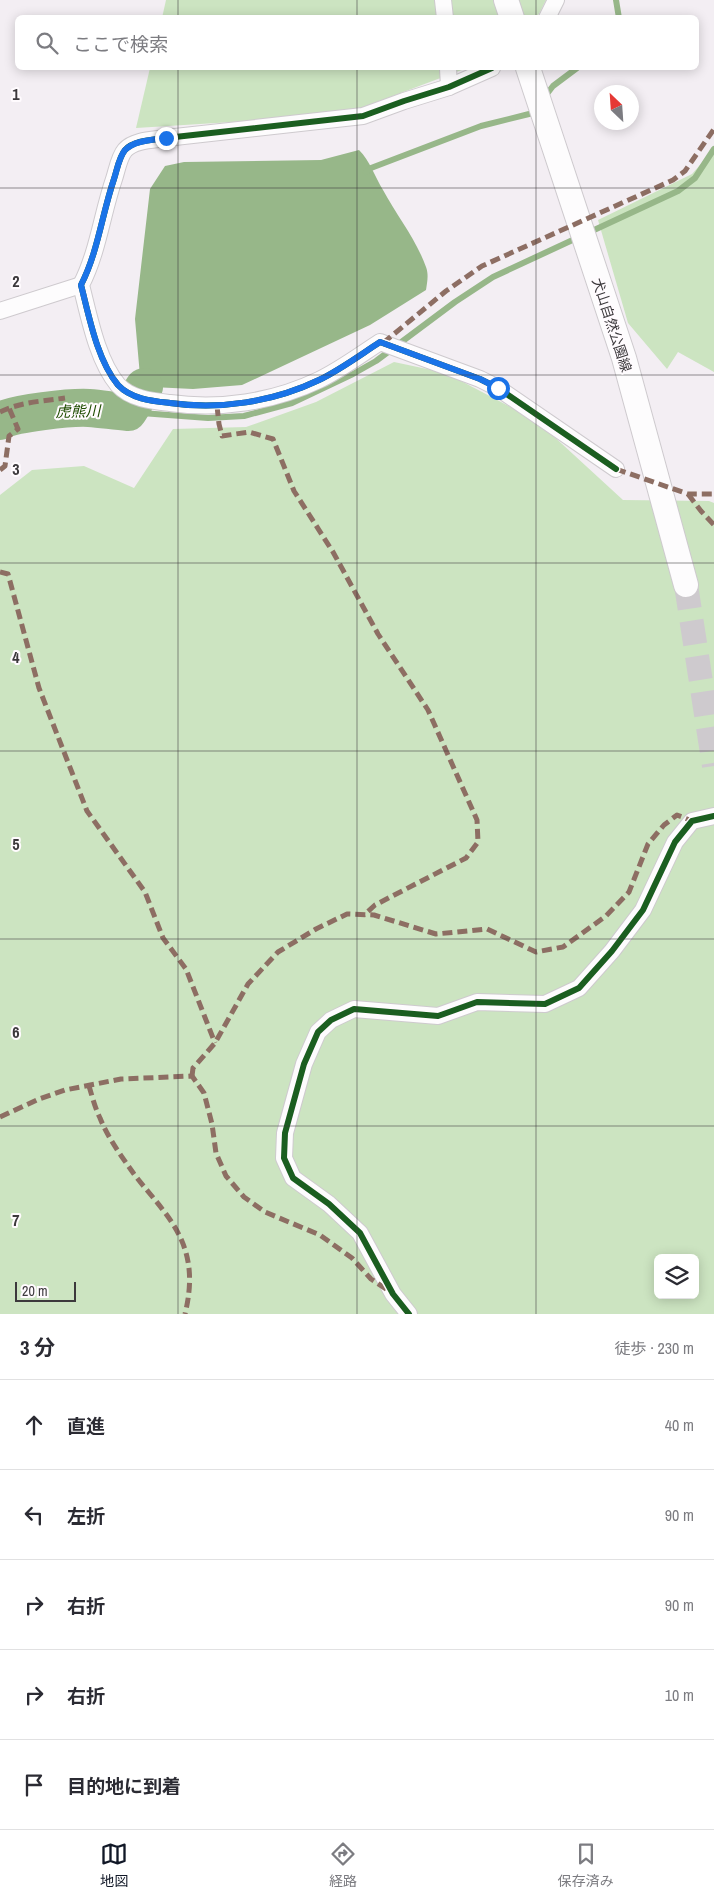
<!DOCTYPE html>
<html lang="ja">
<meta charset="utf-8">
<style>
:root{--surface:#fff;--page:#f7f7f7;--text:#2b2b33;--muted:#7c7c81;--line:#e1e1e2;--accent:#111827}
body{margin:0;font-family:"Archivo Narrow","Noto Sans JP",sans-serif;background:var(--page);color:var(--text)}
.controls{position:absolute;right:15px;bottom:15px;display:grid;overflow:hidden;border-radius:8px;box-shadow:0 2px 12px #0003}
.controls button{width:45px;height:45px;display:grid;place-items:center;padding:0;border:0;border-bottom:1px solid var(--line);background:var(--surface);color:var(--text);font:25px sans-serif}
.compass{position:absolute;left:594px;top:85px;width:45px;height:45px;border-radius:50%;background:var(--surface);box-shadow:0 2px 12px #0003;rotate:335deg}
.scale{position:absolute;left:15px;bottom:12px;width:61px;box-sizing:border-box;padding-left:5px;border:2px solid #3c393c;border-top:0;font-size:14px;line-height:18px;white-space:nowrap;color:#3c393c;-webkit-text-stroke:4px #fffbfe;paint-order:stroke}
.stop{position:absolute;width:15px;height:15px;margin:-11px;border:4px solid #1a73e8;border-radius:50%;background:#fff}
.stop.end{background:#1a73e8;border-color:#fff;box-shadow:0 1px 5px #0008}
.list{margin:0;padding:0;list-style:none}
h2{display:flex;justify-content:space-between;align-items:center;height:65px;margin:0;padding:0 20px;font-size:21px}
h2 small{font-size:16px;font-weight:400;color:var(--muted)}
.list li{display:grid;grid-template-columns:32px 1fr auto;gap:15px;align-items:center;box-sizing:border-box;height:90px;padding:0 20px;border-top:1px solid var(--line)}
.list b{display:block;font-size:19px;white-space:nowrap}
.list em{font-size:16px;font-style:normal;color:var(--muted)}
.icon{flex:none;width:28px;height:28px;fill:none;stroke:currentColor;stroke-width:2;stroke-linecap:round;stroke-linejoin:round}
.map{position:relative;flex:none;width:714px;height:1314px;overflow:hidden}
.search{position:absolute;background:var(--surface);box-shadow:0 2px 12px #0003;left:15px;right:15px;top:15px;height:55px;display:flex;align-items:center;gap:12px;box-sizing:border-box;padding:0 18px;border-radius:8px;color:var(--muted);font-size:19px}
.sheet{height:515px;background:var(--surface)}
nav{display:flex;justify-content:space-around;align-items:center;box-sizing:border-box;height:70px;border-top:1px solid var(--line);background:var(--surface);font-size:14px;color:var(--muted)}
nav a{display:grid;justify-items:center;gap:2px}
nav .on{color:var(--accent)}
.map>svg:first-child{display:block}
.green{fill:#cce4c1;fill-rule:evenodd}
.water{fill:#97b789}
.lines{fill:none;stroke-linecap:round;stroke-linejoin:round}
.stream{stroke:#97b789;stroke-width:6}
.river{stroke:#97b789;stroke-width:38}
.secondary-tunnel{stroke:#cecace;stroke-width:24;stroke-dasharray:24 12;stroke-linecap:butt}
.street-casing{stroke:#cecace;stroke-width:18}
.secondary-casing{stroke:#cecace;stroke-width:26}
.street{stroke:#fdfcfd;stroke-width:16}
.secondary{stroke:#fdfcfd;stroke-width:24}
.quiet{stroke:#8d6e63;stroke-width:5;stroke-dasharray:10 5;stroke-linecap:butt}
.cycleway-casing{stroke:#fffbfe;stroke-width:9}
.cycleway{stroke:#1b5e20;stroke-width:6}
.route{stroke:#1a73e8;stroke-width:6}
.grid{fill:none;stroke:#3c393c;stroke-width:1;stroke-opacity:0.55}
.labels{text-anchor:middle;dominant-baseline:central;stroke-width:4;stroke-linejoin:round;paint-order:stroke}
.street-label{font-size:14px;fill:#3c393c;stroke:#fffbfe}
.water-label{font-size:15px;font-style:italic;fill:#1e4c00;stroke:#fffbfe}
.grid-label{font-size:16px;text-anchor:middle;font-weight:bold;fill:#3c393c;stroke:#fffbfe;stroke-width:4;stroke-linejoin:round;paint-order:stroke}
</style>
<div class="map">
<svg width="714" height="1314" viewBox="0 0 714 1314">
<rect width="100%" height="100%" fill="#f3eef3"/>
<g class="green">
<path d="M166,0H546L539,14L534,18H162Z"/>
<path d="M150,68H467L361,108L248,121L136,128Z"/>
<path d="M714,149V372L678,352L667,369L628,323L598,220L692,174Z"/>
<path d="M394,362L446,373L537,421L623,500L709,501L714,503V1314H0V495L32,470L84,466L134,488L173,429L246,427L316,402ZM658,1258H695V1295H658Z"/>
</g>
<path class="water" d="M359,150C370,161 375,177 383,190C397,216 416,239 426,267C429,275 427,283 426,290L370,325L242,385L193,389L152,387L149,390L137,384L144,378L140,376L135,319L150,189L165,166L184,162L321,160Z"/>
<g class="lines">
<g class="stream">
<path d="M616,0L619,18"/>
<path d="M543,99L553,86L577,68"/>
<path d="M366,172L371,168L481,126L533,113L536,109"/>
<path d="M128,412L208,418L244,416L292,403L353,374L376,361L455,302L493,277L678,191L695,178L714,149"/>
</g>
<path class="river" d="M0,421C14,413 72,407 89,408C102,409 115,411 128,412L144,387"/>
<path class="secondary-tunnel" d="M686,585L714,766"/>
<g class="street-casing">
<g id="street">
<path d="M443,0L445,18"/>
<path d="M547,18L556,0"/>
<path d="M448,68L449,87"/>
<path d="M492,68L449,87L404,101L363,116L166,138C153,140 134,140 125,150C119,157 117,170 114,179C102,214 98,252 81,285C89,316 97,360 118,385C131,399 152,401 170,403C220,410 273,402 319,380C340,370 360,355 380,342L480,379L498,388L616,469"/>
<path d="M0,311L81,285"/>
<path d="M409,1314L393,1294L360,1233L329,1204L293,1178L284,1158L285,1133L304,1064L318,1032L331,1020L354,1009L438,1016L477,1002L545,1004L579,988L612,951L643,910L675,842L692,821L714,816"/>
</g>
</g>
<g class="secondary-casing">
<g id="secondary">
<path d="M506,0L512,18"/>
<path d="M528,68L624,358L686,585"/>
</g>
</g>
<use href="#street" class="street"/>
<use href="#secondary" class="secondary"/>
<g class="quiet">
<path d="M383,343L446,291L482,266L673,180L685,171L714,129"/>
<path d="M217,406L219,424L222,436L249,432L273,439L294,491L333,552L378,634L428,710L477,820L478,842L466,858L375,905L364,915"/>
<path d="M0,412C20,402 44,401 65,398"/>
<path d="M616,469L688,494H714"/>
<path d="M0,470L5,466L9,436L18,429L9,408"/>
<path d="M688,494L701,511L714,525"/>
<path d="M0,572L8,574L39,688L87,811L145,892L163,938L186,969L215,1043"/>
<path d="M192,1076L193,1068L215,1043L248,984L278,952L316,929L347,914L374,915L436,934L487,929L536,952L563,947L606,916L629,892L648,844L664,825L677,815L692,821"/>
<path d="M89,1086C92,1096 95,1108 100,1118C108,1138 122,1157 134,1174C143,1186 154,1198 163,1210C189,1243 195,1273 185,1314"/>
<path d="M0,1117L39,1099L65,1090L121,1079L192,1076L204,1093L212,1124L216,1153L226,1176L244,1197L265,1212L320,1235L352,1258L371,1279L389,1291"/>
</g>
<g class="cycleway-casing">
<g id="cycleway">
<path d="M492,68L449,87L404,101L363,116L166,138C153,140 134,140 125,150C119,157 117,170 114,179C102,214 98,252 81,285C89,316 97,360 118,385C131,399 152,401 170,403C220,410 273,402 319,380C340,370 360,355 380,342L480,379L498,388L616,469"/>
<path d="M409,1314L393,1294L360,1233L329,1204L293,1178L284,1158L285,1133L304,1064L318,1032L331,1020L354,1009L438,1016L477,1002L545,1004L579,988L612,951L643,910L675,842L692,821L714,816"/>
</g>
</g>
<use href="#cycleway" class="cycleway"/>
</g>
<g class="lines">
<path class="route" d="M166,138C153,140 135,140 125,150C119,157 117,170 114,179C102,214 98,252 81,285C89,316 97,360 118,385C131,399 152,401 170,403C220,410 273,402 319,380C340,370 360,355 380,342L480,379L498,388"/>
</g>
<path class="grid" d="M178,0V18M357,0V18M536,0V18M178,68V1314M357,68V1314M536,68V1314M0,188H714M0,375H714M0,563H714M0,751H714M0,939H714M0,1126H714"/>
<g class="labels">
<g class="street-label">
<text transform="translate(612 325) rotate(72)">犬山自然公園線</text>
</g>
<g class="water-label">
<text transform="translate(78 411) rotate(-1)">虎熊川</text>
</g>
</g>
<g class="grid-label">
<text x="16" y="100">1</text>
<text x="16" y="287">2</text>
<text x="16" y="475">3</text>
<text x="16" y="663">4</text>
<text x="16" y="850">5</text>
<text x="16" y="1038">6</text>
<text x="16" y="1226">7</text>
</g>
</svg>
<div class="controls">
<button><svg class="icon" aria-label="layers" viewBox="0 0 24 24"><path d="M12 4l9 5-9 5-9-5zM3 14l9 5 9-5"/></svg></button>
</div>
<svg class="compass" viewBox="-18 -18 36 36"><path d="M0-13l5 13h-10z" fill="#e53935"/><path d="M0 13l5-13h-10z" fill="#7c7c81"/></svg>
<div class="scale">20 m</div>
<div class="stop" style="left:498px;top:388px"></div>
<div class="stop end" style="left:166px;top:138px"></div>
<div class="search"><svg class="icon" aria-label="search" viewBox="0 0 24 24"><circle cx="10" cy="10" r="6"/><path d="M15 15l6 6"/></svg>ここで検索</div>
</div>
<section class="sheet">
<h2>3 分<small>徒歩 · 230 m</small></h2>
<ul class="list">
<li><svg class="icon" aria-label="ahead" viewBox="0 0 24 24"><path d="M12 20V5M6 11l6-6 6 6"/></svg><div><b>直進</b></div><em>40 m</em></li>
<li><svg class="icon" aria-label="left" viewBox="0 0 24 24"><path d="M17 20v-9H6M10 6l-5 5 5 5"/></svg><div><b>左折</b></div><em>90 m</em></li>
<li><svg class="icon" aria-label="right" viewBox="0 0 24 24"><path d="M7 20v-9h11M14 6l5 5-5 5"/></svg><div><b>右折</b></div><em>90 m</em></li>
<li><svg class="icon" aria-label="right" viewBox="0 0 24 24"><path d="M7 20v-9h11M14 6l5 5-5 5"/></svg><div><b>右折</b></div><em>10 m</em></li>
<li><svg class="icon" aria-label="arrive" viewBox="0 0 24 24"><path d="M6 21V4h12l-3 4 3 4H6"/></svg><div><b>目的地に到着</b></div></li>
</ul>
</section>
<nav>
<a class="on"><svg class="icon" aria-label="map" viewBox="0 0 24 24"><path d="M3 6l6-2 6 2 6-2v14l-6 2-6-2-6 2zM9 4v14M15 6v14"/></svg>地図</a>
<a><svg class="icon" aria-label="directions" viewBox="0 0 24 24"><path d="M12 3l9 9-9 9-9-9zM9 14v-3h6M13 9l2 2-2 2"/></svg>経路</a>
<a><svg class="icon" aria-label="saved" viewBox="0 0 24 24"><path d="M7 4h10v16l-5-4-5 4z"/></svg>保存済み</a>
</nav>
